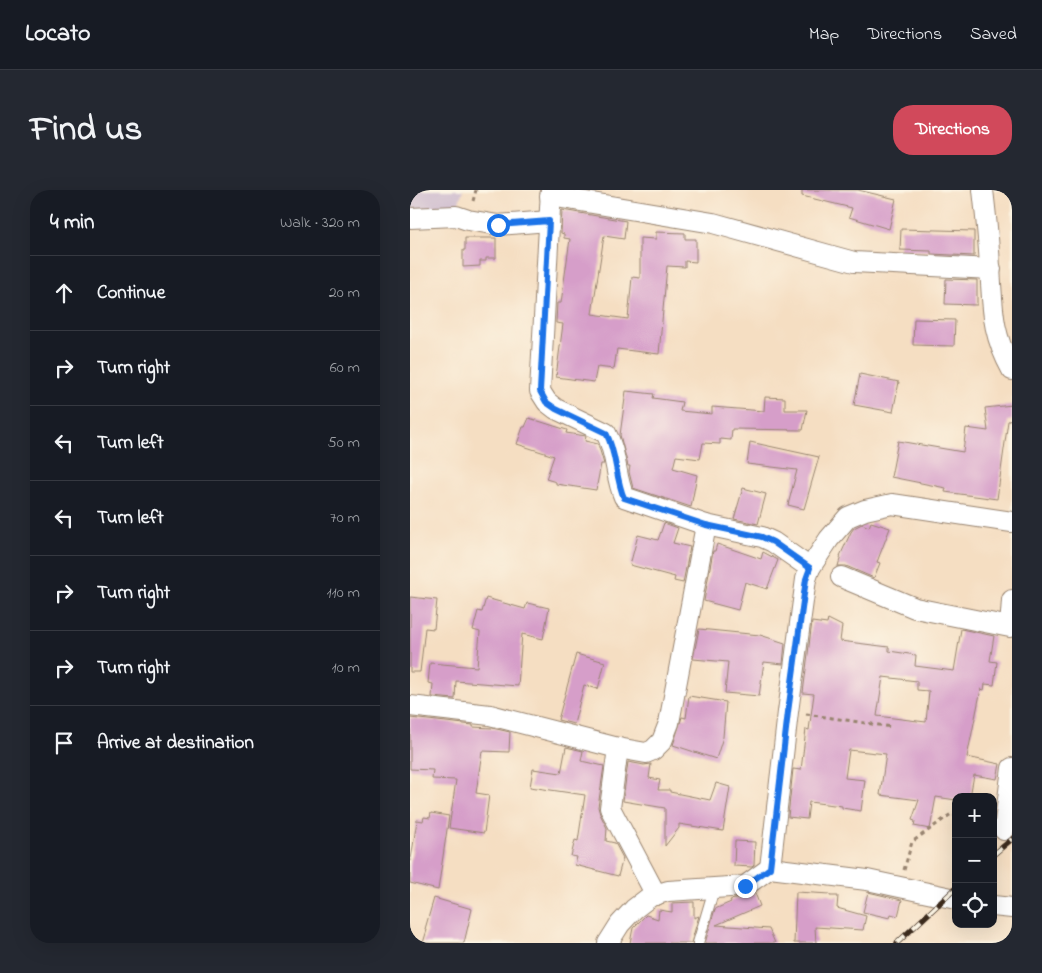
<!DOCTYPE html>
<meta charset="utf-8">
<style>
:root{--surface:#171b24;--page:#242831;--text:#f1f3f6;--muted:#9ea1a6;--line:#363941;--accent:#d1495b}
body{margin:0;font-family:"Indie Flower",sans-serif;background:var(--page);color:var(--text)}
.controls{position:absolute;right:15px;bottom:15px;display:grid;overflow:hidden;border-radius:10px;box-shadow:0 5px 20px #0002}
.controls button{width:45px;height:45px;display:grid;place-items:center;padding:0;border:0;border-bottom:1px solid var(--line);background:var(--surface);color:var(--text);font:25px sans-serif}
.stop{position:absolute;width:15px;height:15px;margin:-11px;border:4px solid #1a73e8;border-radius:50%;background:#fff}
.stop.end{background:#1a73e8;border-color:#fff;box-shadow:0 1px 5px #0008}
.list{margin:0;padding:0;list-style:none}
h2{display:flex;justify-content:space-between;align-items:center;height:65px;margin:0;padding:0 20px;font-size:21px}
h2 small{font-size:16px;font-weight:400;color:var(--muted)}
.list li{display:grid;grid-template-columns:32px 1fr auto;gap:15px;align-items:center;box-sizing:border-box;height:75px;padding:0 20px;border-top:1px solid var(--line)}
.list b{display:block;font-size:19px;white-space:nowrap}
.list em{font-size:16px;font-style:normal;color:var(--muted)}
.icon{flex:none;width:28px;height:28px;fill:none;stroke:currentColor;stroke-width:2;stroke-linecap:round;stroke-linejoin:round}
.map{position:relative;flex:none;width:602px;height:753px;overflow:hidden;border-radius:20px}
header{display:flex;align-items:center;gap:30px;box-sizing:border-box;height:70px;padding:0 25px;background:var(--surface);border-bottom:1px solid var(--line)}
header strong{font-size:24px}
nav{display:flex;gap:28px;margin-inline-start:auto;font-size:18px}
.intro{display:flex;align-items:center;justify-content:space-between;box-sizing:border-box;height:120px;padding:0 30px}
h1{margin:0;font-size:35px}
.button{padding:12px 22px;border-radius:20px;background:var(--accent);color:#fff;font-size:18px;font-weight:700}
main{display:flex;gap:30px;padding:0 30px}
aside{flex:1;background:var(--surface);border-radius:20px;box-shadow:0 5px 20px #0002}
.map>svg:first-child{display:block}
.industrial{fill:#cfbdcf}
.building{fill:#d69ec9;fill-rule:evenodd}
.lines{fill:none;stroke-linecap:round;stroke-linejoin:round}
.lane-casing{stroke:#988470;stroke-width:12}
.street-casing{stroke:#988470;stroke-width:22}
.path{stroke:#988470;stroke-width:3;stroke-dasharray:4 4;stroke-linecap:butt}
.lane{stroke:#fff;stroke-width:10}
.street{stroke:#fff;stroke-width:20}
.rail-casing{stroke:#3b2a1e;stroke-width:5.5}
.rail{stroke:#fcf5e5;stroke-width:4;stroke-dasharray:11;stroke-linecap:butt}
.route{stroke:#1a73e8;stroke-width:6}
</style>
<header>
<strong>Locato</strong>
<nav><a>Map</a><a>Directions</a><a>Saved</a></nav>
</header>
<div class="intro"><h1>Find us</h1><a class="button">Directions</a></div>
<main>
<aside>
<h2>4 min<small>Walk · 320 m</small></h2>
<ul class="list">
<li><svg class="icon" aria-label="ahead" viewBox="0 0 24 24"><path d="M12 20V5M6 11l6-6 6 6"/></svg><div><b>Continue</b></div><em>20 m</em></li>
<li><svg class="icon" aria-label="right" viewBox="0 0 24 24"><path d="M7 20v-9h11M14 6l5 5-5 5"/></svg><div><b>Turn right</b></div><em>60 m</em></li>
<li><svg class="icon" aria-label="left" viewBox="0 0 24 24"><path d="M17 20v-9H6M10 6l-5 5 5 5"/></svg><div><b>Turn left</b></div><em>50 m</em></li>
<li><svg class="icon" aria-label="left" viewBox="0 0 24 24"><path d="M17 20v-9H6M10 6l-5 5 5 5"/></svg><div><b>Turn left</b></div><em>70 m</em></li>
<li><svg class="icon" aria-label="right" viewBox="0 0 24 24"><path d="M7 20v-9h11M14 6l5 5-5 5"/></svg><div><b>Turn right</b></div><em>110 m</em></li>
<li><svg class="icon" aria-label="right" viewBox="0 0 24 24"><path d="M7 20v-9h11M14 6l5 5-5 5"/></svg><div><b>Turn right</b></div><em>10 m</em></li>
<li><svg class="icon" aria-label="arrive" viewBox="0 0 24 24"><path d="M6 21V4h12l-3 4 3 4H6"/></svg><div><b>Arrive at destination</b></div></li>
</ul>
</aside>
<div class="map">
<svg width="602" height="753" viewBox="0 0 602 753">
<rect width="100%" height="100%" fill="#fcf5e5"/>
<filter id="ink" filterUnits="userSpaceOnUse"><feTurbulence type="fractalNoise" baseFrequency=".02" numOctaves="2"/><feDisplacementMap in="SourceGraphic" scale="10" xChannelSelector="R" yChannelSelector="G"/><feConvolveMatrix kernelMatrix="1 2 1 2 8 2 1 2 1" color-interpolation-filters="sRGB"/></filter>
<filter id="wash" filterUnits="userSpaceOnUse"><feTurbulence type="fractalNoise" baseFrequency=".0096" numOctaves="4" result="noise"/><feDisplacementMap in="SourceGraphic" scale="20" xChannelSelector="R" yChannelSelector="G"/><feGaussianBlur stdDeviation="1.12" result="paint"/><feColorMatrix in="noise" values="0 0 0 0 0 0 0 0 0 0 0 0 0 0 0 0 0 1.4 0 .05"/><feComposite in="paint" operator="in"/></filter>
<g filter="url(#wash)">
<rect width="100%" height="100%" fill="#f5dec2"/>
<path class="industrial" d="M0,0H53L47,18L0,20Z"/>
<g id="blocks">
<g class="building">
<path d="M392,0H448L486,9L479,39L439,27L442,18L392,6Z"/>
<path d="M152,20L216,31L214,49L194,46L182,124L218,129L222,87L230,88V48L246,49V42L275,43V49H286V72L275,71V77L257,76L249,164L207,159L204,179L187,177L184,192L146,187L153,134L146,133L147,113H151L160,49L154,48V44L151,43Z"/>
<path d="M491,39L564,41V66L521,64V61L490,60Z"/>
<path d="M55,48H86V68H76V71H70V76L53,77V60H55Z"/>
<path d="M536,89L567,90V115L535,114Z"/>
<path d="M504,129L545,130L544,156L503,155Z"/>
<path d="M450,184L489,192L483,222L444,215Z"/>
<path d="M216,201L244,204L243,208L272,212L270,221L302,224V217L354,221L355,207L375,208V220H397L393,240L322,239L321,250L310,249V254L293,253L290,269L266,266L263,278L287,285L281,317L223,298L219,282L220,276H218L210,245Z"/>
<path d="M602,215V230L598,231L587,309L535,302L536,298L481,287L488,251L553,262L556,238L578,241L575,218Z"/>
<path d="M119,228L157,240L156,243L176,246L175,251L188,254L194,274H191L186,300L146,294V292L136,289L144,266L107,254L113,237H115Z"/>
<path d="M340,252L409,267L394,319L378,315L387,280L337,274Z"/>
<path d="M333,298L356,304L348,334L324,329Z"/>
<path d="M461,332L480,338L467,372L470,373L464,388L436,376H428L431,366H430L441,342L444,338L452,334L459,337Z"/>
<path d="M254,333L268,338L263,353L280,357L273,393L264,391L265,387L220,375L228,345L248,350Z"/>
<path d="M307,354L351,369L353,362L368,370L357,399L335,392L328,420L294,411L303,361H305Z"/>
<path d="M0,407L27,410L24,439L15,438L10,482H0Z"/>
<path d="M76,408L115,419L117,413L139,418L133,449L112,444L108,496L46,491L45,509L22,507L23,494L18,493L20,473L67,477L70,442L63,440L68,421L72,422Z"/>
<path d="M418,429L432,436L430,451L479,457V461L506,465L505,476L544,481L551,439L584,446L580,471L587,472L584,495L575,494L574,500L571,499L557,567L590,574L587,589L564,585L560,607H546V610L526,607L520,639L504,636L505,631L502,630L509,610L470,605L476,564L439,560L435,588L455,590L451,621L432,618V616L399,612L397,629L378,627L383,579L391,580L396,539L399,540L404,504L393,503L402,432L417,434ZM473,487L507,491V500L519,501L516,532L467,526Z"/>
<path d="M289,439L350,445L375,453L373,474L354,472L349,506L315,503L318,472L283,469Z"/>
<path d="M166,464L195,472L188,499L174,495L164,534L148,530Z"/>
<path d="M279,506L316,512L313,547L306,569L263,555L272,527L276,528Z"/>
<path d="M0,528L63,535V537L82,538L100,542L99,562L72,561L66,603L79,605L74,643L39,638L46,590L22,589L23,580L0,579Z"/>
<path d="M156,557L173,561L171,571L194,576L188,617L190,624L197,638L196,651L205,653L213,668L208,686L165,675L167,667L161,666L165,650L168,651L175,605L120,597L123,579L151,583Z"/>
<path d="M218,572L234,575L241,574L239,588L250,590L248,600H260V602L300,610L306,593L320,597L313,641L269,634V638L255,656V618L213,611Z"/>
<path d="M21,623L39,626L28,700L0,693V676L7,630L13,631L14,627L20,628Z"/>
<path d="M325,651L345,652L344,675L342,677L324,676Z"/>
<path d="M386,702L420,704V706H428L427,718L456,726L453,740L405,737L406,753H384Z"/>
<path d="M458,702L492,710L488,726L481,724L480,728L453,722Z"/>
<path d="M345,703L350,716L306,735L359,739L365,753H295L305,719L321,712L320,710L325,709L336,708Z"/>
<path d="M24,708L62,719L54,753H13L17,740L15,739Z"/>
<path d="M284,712V728L289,726L281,753H220L223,738L236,725L248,729L249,720L262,722V713Z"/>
</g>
</g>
</g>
<g filter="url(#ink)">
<use href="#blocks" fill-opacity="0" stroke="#988470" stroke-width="1"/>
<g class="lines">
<g class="lane-casing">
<path id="lane" d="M288,753L304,699"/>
</g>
<g class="street-casing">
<g id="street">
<path d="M141,0L130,201L137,212L146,219L196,243C207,263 205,287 214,307L296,335L352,347L363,352L400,378"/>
<path d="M573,0C576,26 579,52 580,78C583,118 581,142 602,180"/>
<path d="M140,6L303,33L444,72L581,79"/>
<path d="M0,28L46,26L58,30L88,35L139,31"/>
<path d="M431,387L505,418L600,437L602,410"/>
<path d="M0,516L80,525L208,558L236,563L243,560L252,551L259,533L296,335"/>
<path d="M208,558L200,618L246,705"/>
<path d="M594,640L602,578"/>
<path d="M360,678L378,522L396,389L400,378L419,349L438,327L455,320L482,314L602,332"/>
<path d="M583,716L602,718"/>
<path d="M198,753L210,734L224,719L241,706L258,701L335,696L360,678L457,690L546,709"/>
</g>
</g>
<g class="path">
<path d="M63,11L66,0"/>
<path d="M396,524L482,537"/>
<path d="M494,680L502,652L541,624L546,626"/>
</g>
<use href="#lane" class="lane"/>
<use href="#street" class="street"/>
<g class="rail-casing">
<g id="rail">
<path d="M583,665L602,649"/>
<path d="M487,753L546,698"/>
</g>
</g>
<use href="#rail" class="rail"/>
</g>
</g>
<g class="lines" filter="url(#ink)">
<path class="route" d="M88,35L139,31L130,201L136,212L146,219L196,243C207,263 205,287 214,308L296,335L352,347L363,352L400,378L396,389L378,522L360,678L335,696"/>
</g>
</svg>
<div class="controls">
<button>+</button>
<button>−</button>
<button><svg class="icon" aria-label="locate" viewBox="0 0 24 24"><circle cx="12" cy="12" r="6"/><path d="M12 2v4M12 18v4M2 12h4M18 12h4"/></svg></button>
</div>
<div class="stop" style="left:88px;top:35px"></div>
<div class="stop end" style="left:335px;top:696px"></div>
</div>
</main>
